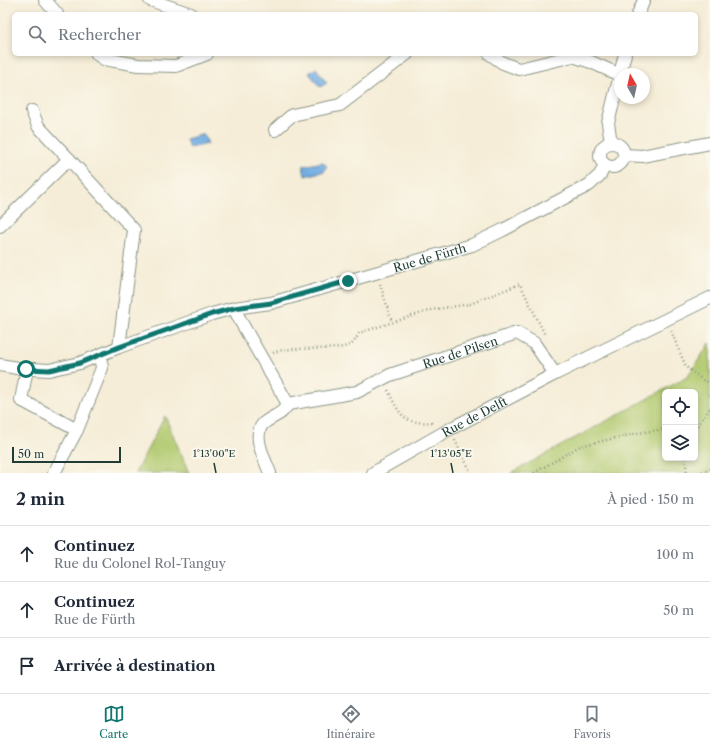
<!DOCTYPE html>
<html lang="fr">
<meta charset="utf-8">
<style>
:root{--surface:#fff;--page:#f6f6f7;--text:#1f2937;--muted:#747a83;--line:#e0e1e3;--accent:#0f766e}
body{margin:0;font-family:"Libre Caslon Text",serif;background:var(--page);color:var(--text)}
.controls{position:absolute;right:12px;bottom:12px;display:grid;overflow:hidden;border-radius:6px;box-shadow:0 2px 6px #0003}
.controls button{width:36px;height:36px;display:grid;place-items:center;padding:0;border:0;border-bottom:1px solid var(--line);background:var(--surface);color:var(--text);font:20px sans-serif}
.compass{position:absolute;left:614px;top:68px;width:36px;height:36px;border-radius:50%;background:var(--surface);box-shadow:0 2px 6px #0003;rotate:351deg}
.scale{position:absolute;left:12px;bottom:10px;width:109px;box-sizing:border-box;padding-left:4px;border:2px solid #1f3d34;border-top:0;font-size:11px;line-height:14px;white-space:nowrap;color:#1f3d34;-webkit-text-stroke:3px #fbf7ec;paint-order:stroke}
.stop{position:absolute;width:12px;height:12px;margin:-9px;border:3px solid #0f766e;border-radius:50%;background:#fff}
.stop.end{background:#0f766e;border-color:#fff;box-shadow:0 1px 4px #0008}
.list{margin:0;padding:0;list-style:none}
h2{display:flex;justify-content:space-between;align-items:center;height:52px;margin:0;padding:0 16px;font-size:17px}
h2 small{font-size:13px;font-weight:400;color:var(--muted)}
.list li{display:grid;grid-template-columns:26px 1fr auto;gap:12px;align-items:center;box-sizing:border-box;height:56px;padding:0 16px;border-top:1px solid var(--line)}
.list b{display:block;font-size:15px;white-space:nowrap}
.list p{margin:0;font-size:13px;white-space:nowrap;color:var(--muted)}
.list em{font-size:13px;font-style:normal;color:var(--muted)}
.icon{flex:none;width:22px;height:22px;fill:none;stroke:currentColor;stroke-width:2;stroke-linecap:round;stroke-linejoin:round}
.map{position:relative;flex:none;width:710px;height:473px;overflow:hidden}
.search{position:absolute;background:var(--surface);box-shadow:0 2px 6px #0003;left:12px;right:12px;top:12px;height:44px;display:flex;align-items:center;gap:10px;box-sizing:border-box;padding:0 14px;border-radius:6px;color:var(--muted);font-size:15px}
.sheet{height:220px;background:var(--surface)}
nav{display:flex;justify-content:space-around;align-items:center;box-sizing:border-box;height:56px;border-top:1px solid var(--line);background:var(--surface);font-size:11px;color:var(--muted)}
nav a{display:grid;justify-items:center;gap:2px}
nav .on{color:var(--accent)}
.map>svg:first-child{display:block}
.green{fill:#b1c96e;stroke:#688351;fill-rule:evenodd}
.water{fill:#72ace2;stroke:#48748b}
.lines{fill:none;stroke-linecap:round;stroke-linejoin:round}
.minor-casing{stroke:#8a9586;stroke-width:14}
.path{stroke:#8a9586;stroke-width:2.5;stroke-dasharray:1 3;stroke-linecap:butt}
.minor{stroke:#fff;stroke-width:12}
.route{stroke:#0f766e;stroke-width:5}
.ticks{fill:none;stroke:#1f3d34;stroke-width:1.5}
.labels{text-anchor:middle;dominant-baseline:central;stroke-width:4;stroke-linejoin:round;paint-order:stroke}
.street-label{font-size:12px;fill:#1f3d34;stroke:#fbf7ec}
.ticks-label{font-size:10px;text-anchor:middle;fill:#1f3d34;stroke:#fbf7ec;stroke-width:4;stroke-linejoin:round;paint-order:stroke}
</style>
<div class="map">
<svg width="710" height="473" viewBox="0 0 710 473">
<rect width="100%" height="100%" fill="#fbf7ec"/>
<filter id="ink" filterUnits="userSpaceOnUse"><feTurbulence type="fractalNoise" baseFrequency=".025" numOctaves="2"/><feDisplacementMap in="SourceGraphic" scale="8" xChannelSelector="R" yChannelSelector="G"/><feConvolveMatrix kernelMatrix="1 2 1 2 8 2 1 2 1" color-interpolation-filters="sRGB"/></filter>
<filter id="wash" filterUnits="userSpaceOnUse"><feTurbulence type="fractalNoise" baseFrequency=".012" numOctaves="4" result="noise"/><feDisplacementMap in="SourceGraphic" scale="16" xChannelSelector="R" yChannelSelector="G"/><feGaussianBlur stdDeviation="0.9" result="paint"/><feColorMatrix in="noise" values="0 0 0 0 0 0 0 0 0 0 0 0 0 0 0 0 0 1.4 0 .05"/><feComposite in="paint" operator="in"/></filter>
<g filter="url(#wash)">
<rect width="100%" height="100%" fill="#f5edd7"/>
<g class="green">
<path d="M710,343V473H511L687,377ZM665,392H695V458H665Z"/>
<path d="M165,416L189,473H135Z"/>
</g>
<g class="water">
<path d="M316,68L327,83L320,87L309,73Z"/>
<path d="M204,134L208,144L189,148L186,139Z"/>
<path d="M323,162L327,166L325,169V171L305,176L303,166Z"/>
</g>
</g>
<g filter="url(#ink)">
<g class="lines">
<g class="minor-casing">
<g id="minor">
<path d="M45,0L57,14"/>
<path d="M150,0L191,14"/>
<path d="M638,14L644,0"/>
<path d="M97,54L104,59L138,65L176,66L207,54"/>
<path d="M490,54L503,63L519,69L573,56L591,62L620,75"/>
<path d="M620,74L625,54"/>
<path d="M32,111L38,126L69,159"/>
<path d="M275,130L292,115L340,105L407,54"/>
<circle cx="612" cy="155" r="12"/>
<path d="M611,143L608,123L620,75"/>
<path d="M625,155L642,156L710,143"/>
<path d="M0,226L69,159L134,230L119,347"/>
<path id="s1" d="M234,308L241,322L288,404L357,392L390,375L517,333L534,343L555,374"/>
<path id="s2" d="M0,365L17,368L49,370L80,363L119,347L212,314L234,308L271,303L472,245L503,230L589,185L600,175L605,165"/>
<path d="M27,369L21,400L77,430L54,473"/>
<path d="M77,430L102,368L100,355"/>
<path d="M270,473C265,460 251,434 264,423C274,415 281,416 288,404"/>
<path id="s3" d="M373,473L450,429L555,374L710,298"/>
</g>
</g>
<g class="path">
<path d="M380,284L392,322"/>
<path d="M671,331L686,367L703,380L710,383"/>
<path d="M273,353C291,344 340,354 353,343C355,341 358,335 359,333L431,310L470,304L520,284L545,335"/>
<path d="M388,390C400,416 404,425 434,422"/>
<path d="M695,429L710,408"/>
<path d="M455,440L471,473"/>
<path d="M685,458L687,473"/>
<path d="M534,473L580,446L638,433L665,429"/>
<path d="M698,473L710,469"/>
</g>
<use href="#minor" class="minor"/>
</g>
</g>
<g class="lines" filter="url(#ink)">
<path class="route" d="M26,369L49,370L80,363L119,347L212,314L234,308L271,303L348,281"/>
</g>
<path class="ticks" d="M214,463L216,473M451,463L453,473"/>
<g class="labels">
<g class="street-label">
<text stroke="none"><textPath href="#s2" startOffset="447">Rue de Fürth</textPath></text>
<text stroke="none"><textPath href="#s1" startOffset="291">Rue de Pilsen</textPath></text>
<text stroke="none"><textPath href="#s3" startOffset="116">Rue de Delft</textPath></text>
</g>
</g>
<g class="ticks-label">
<text x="214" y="457">1°13'00"E</text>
<text x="451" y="457">1°13'05"E</text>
</g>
</svg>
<div class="controls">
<button><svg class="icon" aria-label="locate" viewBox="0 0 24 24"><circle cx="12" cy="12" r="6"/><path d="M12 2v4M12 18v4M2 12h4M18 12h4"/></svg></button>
<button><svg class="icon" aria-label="layers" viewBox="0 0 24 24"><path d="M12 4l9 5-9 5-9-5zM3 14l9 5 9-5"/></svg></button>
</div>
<svg class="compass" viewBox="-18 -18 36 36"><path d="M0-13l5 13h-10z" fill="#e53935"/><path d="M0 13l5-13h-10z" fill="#747a83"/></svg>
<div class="scale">50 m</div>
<div class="stop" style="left:26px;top:369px"></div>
<div class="stop end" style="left:348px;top:281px"></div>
<div class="search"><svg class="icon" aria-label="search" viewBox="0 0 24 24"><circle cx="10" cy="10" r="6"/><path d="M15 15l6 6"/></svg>Rechercher</div>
</div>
<section class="sheet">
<h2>2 min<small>À pied · 150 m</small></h2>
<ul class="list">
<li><svg class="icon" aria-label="ahead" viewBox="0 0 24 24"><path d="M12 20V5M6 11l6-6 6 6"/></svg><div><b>Continuez</b><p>Rue du Colonel Rol-Tanguy</p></div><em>100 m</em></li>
<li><svg class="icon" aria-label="ahead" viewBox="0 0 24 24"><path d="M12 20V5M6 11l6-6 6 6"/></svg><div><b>Continuez</b><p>Rue de Fürth</p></div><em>50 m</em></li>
<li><svg class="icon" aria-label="arrive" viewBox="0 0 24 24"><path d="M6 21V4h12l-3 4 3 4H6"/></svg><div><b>Arrivée à destination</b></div></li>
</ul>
</section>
<nav>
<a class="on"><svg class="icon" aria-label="map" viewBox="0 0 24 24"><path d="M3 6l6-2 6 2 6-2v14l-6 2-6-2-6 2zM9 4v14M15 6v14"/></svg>Carte</a>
<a><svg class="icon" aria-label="directions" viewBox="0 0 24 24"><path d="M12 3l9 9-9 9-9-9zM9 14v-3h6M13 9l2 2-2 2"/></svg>Itinéraire</a>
<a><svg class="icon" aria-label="saved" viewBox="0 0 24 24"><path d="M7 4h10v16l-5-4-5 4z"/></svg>Favoris</a>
</nav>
